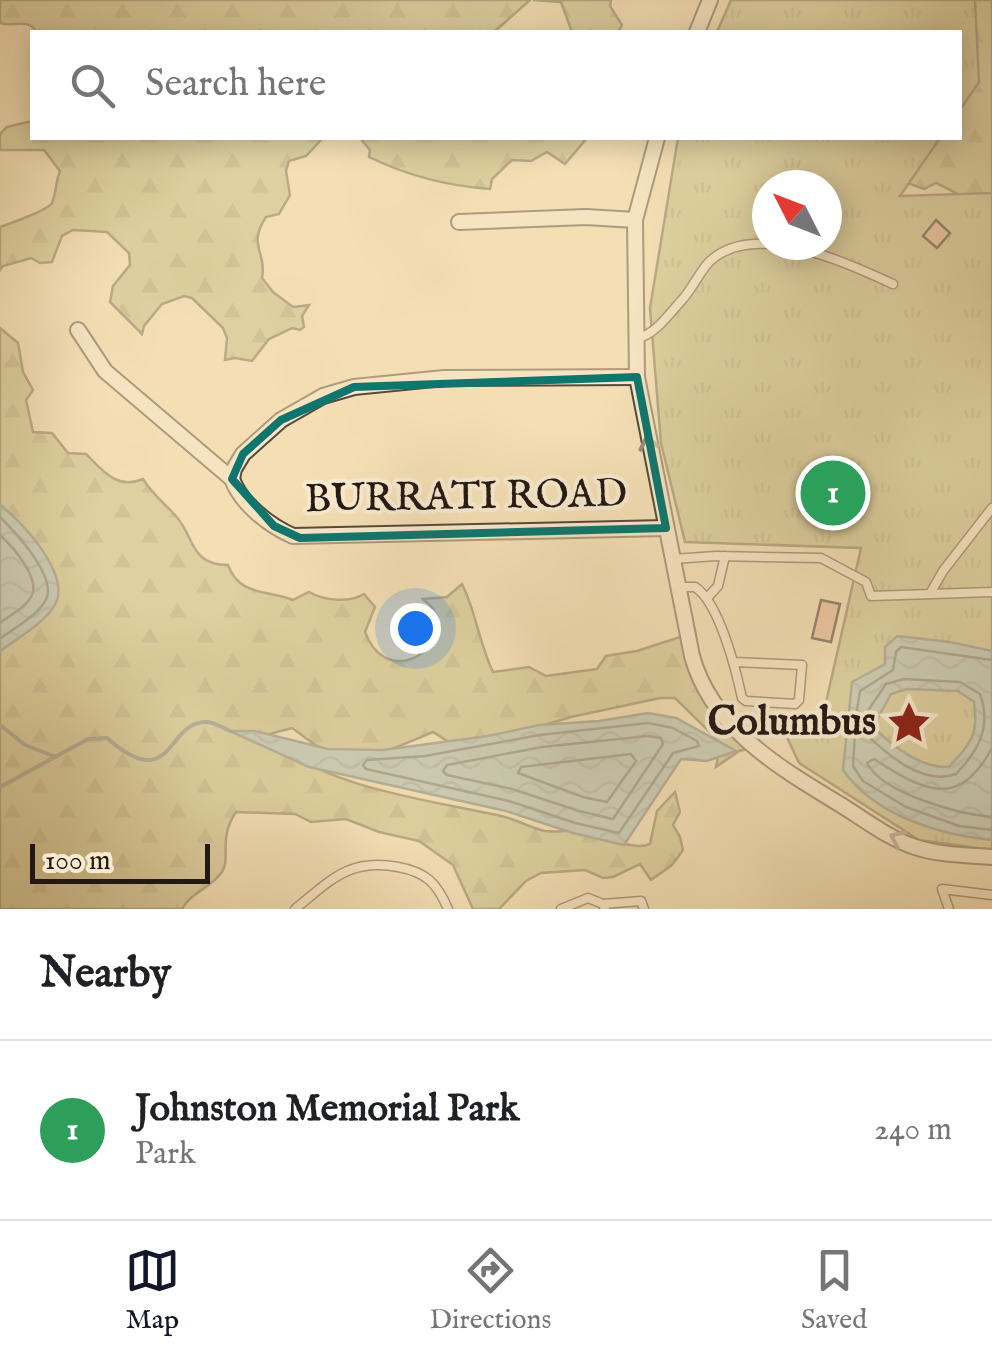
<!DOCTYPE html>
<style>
:root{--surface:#fff;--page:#f2f2f2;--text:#202124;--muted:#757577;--line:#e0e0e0;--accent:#111827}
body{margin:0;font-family:"IM FELL English",serif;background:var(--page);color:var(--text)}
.compass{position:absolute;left:752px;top:170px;width:90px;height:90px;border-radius:50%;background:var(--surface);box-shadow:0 5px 25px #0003;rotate:312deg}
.scale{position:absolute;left:30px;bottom:25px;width:180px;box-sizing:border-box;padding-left:10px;border:5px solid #231912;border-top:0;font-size:28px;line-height:35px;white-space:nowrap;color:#231912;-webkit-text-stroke:8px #f8eacf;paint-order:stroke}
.you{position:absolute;left:415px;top:628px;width:35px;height:35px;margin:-25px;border:8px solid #fff;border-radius:50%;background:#1a73e8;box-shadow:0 0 0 15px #1a73e833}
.badge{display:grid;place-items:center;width:65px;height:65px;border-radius:50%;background:var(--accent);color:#fff;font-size:32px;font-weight:700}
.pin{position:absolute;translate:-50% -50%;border:5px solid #fff;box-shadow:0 2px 10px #0006}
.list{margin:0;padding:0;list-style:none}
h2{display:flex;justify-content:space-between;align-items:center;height:130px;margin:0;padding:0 40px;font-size:42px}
h2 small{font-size:32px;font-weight:400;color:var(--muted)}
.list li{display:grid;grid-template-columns:65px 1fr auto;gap:30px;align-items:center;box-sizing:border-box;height:180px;padding:0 40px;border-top:2px solid var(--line)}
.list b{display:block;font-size:38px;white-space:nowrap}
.list p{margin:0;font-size:32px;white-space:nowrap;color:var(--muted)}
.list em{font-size:32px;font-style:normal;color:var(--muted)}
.icon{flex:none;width:55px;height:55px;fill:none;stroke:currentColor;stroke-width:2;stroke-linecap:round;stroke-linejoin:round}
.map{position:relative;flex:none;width:992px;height:909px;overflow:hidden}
.search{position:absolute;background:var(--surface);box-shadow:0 5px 25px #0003;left:30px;right:30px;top:30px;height:110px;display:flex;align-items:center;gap:25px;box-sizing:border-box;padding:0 35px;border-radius:0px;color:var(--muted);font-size:38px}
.sheet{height:310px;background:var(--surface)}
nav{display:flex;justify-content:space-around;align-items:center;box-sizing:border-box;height:140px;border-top:2px solid var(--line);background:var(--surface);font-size:28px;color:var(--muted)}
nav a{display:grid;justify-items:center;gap:5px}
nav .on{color:var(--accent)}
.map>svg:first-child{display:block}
.forest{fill:url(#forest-firs);stroke:#746c4d;stroke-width:2.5}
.park{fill:url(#park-tufts);stroke:#746c4d;stroke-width:2.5;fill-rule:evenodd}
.water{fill:url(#water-waves);stroke:#6f7a76;stroke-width:2.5;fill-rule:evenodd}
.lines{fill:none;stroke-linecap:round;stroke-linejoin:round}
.shore{stroke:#626a66;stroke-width:2.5}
.stream{stroke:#6f7a76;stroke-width:4}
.building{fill:#e6ae93;stroke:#231912;stroke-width:2.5}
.service-casing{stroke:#574a3b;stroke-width:11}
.minor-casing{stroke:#574a3b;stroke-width:18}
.service{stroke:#f8eacf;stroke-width:8}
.minor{stroke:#f8eacf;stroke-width:14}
.oneway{stroke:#988c7a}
.marked{fill:none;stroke:#0f766e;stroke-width:8;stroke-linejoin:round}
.labels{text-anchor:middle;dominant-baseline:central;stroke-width:8;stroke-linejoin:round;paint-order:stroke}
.street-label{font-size:40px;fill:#231912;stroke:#f8eacf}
.poi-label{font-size:40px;font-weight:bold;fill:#231912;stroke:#f8eacf;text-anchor:end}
</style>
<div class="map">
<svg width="992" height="909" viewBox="0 0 992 909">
<defs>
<pattern id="forest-firs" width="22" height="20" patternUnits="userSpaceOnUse" patternTransform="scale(2.5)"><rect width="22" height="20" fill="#c4bf88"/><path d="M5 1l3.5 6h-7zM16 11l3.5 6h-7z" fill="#a8a474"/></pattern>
<pattern id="park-tufts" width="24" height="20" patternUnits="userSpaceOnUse" patternTransform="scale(2.5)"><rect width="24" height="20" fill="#c4bf88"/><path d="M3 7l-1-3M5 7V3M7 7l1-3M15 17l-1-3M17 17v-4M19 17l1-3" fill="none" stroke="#a8a474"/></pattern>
<pattern id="water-waves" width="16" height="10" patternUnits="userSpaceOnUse" patternTransform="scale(2.5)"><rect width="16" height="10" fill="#a1bab9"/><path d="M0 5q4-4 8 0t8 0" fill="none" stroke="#8a9f9e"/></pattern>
</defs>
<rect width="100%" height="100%" fill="#f4dfb5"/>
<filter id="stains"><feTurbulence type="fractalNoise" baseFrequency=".002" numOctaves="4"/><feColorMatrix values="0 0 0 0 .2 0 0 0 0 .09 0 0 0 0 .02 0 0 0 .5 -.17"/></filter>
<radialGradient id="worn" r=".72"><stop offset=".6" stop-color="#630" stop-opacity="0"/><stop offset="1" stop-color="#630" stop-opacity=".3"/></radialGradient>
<g class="forest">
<path d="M0,0H530L494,32H37C26,17 15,28 0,23Z"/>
<path d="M533,0H611L610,6L622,25L618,32H572L561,2Z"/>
<path d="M973,0H992V202L972,201L936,183L924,189L899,180L856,138H960V32Z"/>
<path d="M32,121V138H345H323L306,156L289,161L286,171L290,195L279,214L266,217C247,245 267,252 262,278L273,292L293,307L309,305L302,316L304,327L300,330L292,328L269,339L252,361L235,358L225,360L227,338L223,328L192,298L184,296L162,304L144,326L142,334L110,302L113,286L130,265L129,253L107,232L73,230L62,236L52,262L40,263L31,258L3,266L0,270V227C9,224 48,210 52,203C56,194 56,181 60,171L44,150H0V134L7,127Z"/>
<path d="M360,138H587L565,164L547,152L531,161L512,160L492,179L490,189C447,186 408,176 369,157L370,150Z"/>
<path d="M0,328L18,343L23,372L33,390L26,400L33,432L52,433L68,453L86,454C103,471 117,490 143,479C152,494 163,502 175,515C195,536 189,565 228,565C239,596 267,590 293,600L309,592C325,601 349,603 364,594L375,607L365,632C384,684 441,658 437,618C436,609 428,604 423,599L447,597L462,584C476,612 479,643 493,672L529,667L546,676L597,669L606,656L637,651L686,635L715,704L755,747L739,751L716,767L720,746L714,736L675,698H660L571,717L484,743L452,744L433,732C402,745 367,763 333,754C319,750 304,736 292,728L262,736C331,789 419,798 501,816C516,819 530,828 545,831C558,833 571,829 584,831C604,833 631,852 650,844L657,811L675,792L680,812L673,825L680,837L683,850L672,865L651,880L640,864L613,877L603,878L585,870L541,873L526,881L499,909H473L453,865L419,841L379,832L346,819L311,822L295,814L236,812C218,838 231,858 222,872C211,888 190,893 182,909H0V651C18,637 43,624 54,604C71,575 21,522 0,505Z"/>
</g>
<g class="park">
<path d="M731,0H975L979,82L960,110V32H717Z"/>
<path d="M678,138H940L900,196L992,193V850L919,840L799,763L785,733L812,721L824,711L861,548L685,542L661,443L650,308ZM767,185H827V245H767Z"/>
</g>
<g class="water">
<path d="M0,505C22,522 63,566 58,597C53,619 17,638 0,651Z"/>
<path d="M897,636L950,642L992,651V840C939,835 874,815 843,770L852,682L885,664V647ZM907,689L958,691L974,702C979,735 971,743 949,767C920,768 894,747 873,727L891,694Z"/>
<path d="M648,713L676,718L736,751L707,761L681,759L624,845L573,833L506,811L309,767L230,731H255L328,749L383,750L488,736L539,725L599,721Z"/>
</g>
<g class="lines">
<g class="shore">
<path d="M0,517C15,532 54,573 47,597C41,614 14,628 0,639"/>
<path d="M0,535C12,546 42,579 31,597C25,608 10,615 0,623"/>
<path d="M992,660L901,647L896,652L893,670L860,691L856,716L861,721L886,684L904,679L960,682L980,694C992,727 978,751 956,774C921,787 884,751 860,729L855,733L853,766L863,781L906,807L959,826L992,830"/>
<path d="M648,723L673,728L697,741L699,746L673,753L619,833L575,823L509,801L366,769L363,765L367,760L425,756L540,735Z"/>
<path d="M648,736L661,738L663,744L613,819L579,811L512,789L447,775L443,771L447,765L542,747Z"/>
<path d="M992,748C958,811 922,790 874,759L867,763C883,794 959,814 992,817"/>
<path d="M631,754L636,761L607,802L583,797L518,773L521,767Z"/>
</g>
<g class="stream">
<path d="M0,725L25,745L56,757"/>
<path d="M0,787L88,739L107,738C174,797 166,719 208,722C215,723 224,728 230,731"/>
</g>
</g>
<g class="building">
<path d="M936,220L950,233L937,248L923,236Z"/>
<path d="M821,600L840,604L831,642L812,638Z"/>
</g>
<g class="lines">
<g class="service-casing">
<g id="service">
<path d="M636,339C656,334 668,315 682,300C692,289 699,273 709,262C754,219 847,263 893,284"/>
<path d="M673,559L716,556L821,558L866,582L871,596L992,592"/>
<path d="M678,587H695C719,602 736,670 742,698L746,701L795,704L799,700L802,665L734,662"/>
<path d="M931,592L943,571L992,508"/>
<path d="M707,598L718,586L725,556"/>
<path d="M295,909C331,880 349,858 398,867C426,872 437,883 448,909"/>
<path d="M561,909L588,898L603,904"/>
<path d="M605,909L603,904L641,901L644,909"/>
<path d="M949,909L942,889L992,895"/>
</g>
</g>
<g class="minor-casing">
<g id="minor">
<path d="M697,32L710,0"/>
<path d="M657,138L635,220L637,377L692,656C712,729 780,768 841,805C865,820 888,838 915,847C939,855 967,855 992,857"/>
<path d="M459,222L586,217L635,220"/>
<path d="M78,330L105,371L232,479C241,504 270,526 293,536L666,528"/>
<path d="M232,479L234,469L243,454L281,420L323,396L354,387L444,378L637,377"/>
</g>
</g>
<use href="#service" class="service"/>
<use href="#minor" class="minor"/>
</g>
<defs><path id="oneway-chevron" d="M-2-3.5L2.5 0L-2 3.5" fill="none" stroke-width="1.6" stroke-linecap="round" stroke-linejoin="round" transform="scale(2.5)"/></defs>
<g class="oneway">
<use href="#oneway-chevron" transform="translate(648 443) rotate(-102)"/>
<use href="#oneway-chevron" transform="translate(897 838) rotate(-155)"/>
</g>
<path d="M0 0H992V909H0ZM637,377L666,528L300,538L274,526L232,479L243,454L281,420L354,387Z" fill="#f4dfb5" fill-opacity=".55" fill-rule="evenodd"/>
<path class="marked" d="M637,377L666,528L300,538L274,526L232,479L243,454L281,420L354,387Z"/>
<defs>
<g id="sight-bare" transform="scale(3.45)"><path d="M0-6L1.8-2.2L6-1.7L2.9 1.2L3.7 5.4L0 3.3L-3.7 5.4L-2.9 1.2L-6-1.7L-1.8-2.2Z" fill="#8f2418" stroke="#f8eacf" stroke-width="2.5" paint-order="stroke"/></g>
</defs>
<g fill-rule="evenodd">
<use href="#sight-bare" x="909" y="723"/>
</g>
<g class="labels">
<g class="street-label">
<text transform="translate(466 498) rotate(-1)">BURRATI ROAD</text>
</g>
<g class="poi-label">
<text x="876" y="723">Columbus</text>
</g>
</g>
<rect width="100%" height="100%" filter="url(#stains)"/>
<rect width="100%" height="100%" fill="url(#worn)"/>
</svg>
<svg class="compass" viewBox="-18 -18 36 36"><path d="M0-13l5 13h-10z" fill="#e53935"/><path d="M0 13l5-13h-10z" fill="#757577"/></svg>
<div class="scale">100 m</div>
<div class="you"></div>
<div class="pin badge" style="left:833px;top:493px;background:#2e9e5b">1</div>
<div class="search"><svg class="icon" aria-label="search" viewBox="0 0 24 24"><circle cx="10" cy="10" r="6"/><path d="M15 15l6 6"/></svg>Search here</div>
</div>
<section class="sheet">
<h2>Nearby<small></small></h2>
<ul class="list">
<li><span class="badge" style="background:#2e9e5b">1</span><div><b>Johnston Memorial Park</b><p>Park</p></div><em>240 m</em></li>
</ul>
</section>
<nav>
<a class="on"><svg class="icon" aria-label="map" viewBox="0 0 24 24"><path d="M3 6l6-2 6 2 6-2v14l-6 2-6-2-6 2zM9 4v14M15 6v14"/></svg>Map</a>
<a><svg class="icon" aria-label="directions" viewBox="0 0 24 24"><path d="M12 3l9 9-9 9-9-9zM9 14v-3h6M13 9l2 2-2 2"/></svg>Directions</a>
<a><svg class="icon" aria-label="saved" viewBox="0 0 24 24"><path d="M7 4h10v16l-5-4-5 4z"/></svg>Saved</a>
</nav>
